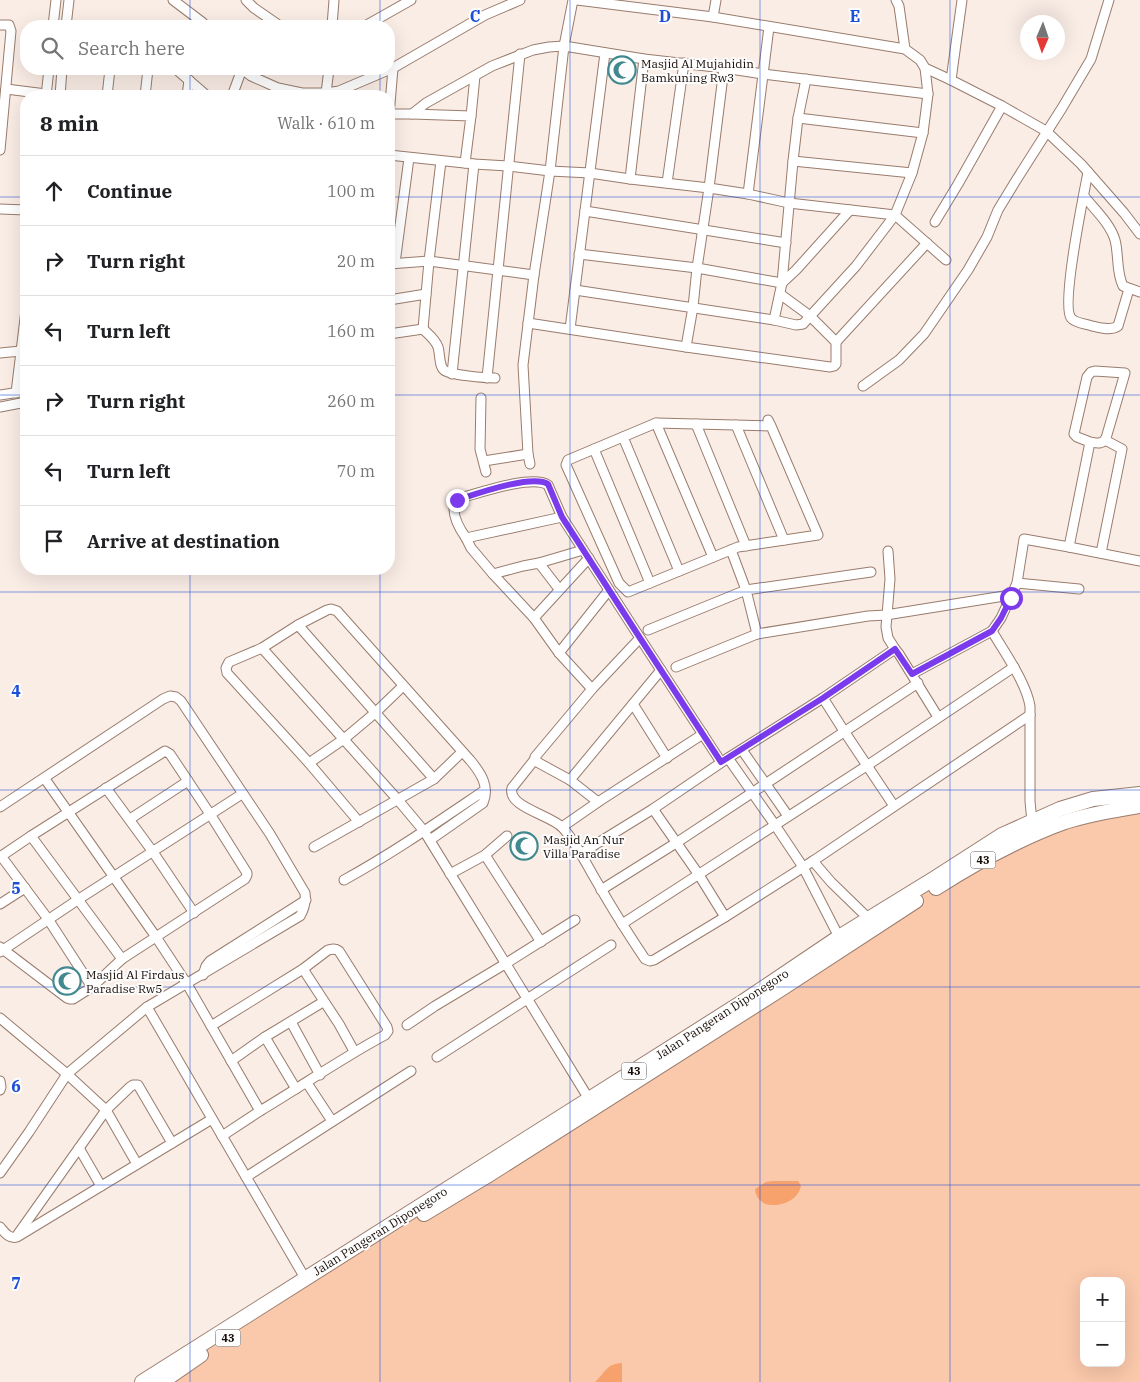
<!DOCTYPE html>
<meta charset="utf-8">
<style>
:root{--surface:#fff;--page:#f6f6f6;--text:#202124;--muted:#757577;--line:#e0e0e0}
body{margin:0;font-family:"IBM Plex Serif",serif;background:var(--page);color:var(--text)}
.controls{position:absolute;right:15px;bottom:15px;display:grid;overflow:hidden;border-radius:10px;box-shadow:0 5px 20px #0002}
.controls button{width:45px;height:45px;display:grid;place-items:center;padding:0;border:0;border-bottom:1px solid var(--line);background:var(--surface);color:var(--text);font:25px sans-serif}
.compass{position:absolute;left:1020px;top:15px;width:45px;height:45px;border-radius:50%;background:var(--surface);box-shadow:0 5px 20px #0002;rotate:182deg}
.stop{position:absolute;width:15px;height:15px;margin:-11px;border:4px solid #7c3aed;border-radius:50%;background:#fff}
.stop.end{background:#7c3aed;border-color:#fff;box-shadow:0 1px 5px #0008}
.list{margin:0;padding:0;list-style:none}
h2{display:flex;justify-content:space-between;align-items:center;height:65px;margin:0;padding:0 20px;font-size:21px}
h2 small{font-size:16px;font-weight:400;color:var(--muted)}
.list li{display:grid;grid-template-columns:32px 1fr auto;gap:15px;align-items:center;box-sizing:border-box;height:70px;padding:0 20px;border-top:1px solid var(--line)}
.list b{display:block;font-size:19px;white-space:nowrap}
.list em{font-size:16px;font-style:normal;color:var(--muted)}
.icon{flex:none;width:28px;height:28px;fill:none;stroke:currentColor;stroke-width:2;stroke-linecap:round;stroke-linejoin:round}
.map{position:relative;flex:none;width:1140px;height:1382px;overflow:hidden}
.search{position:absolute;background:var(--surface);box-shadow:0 5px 20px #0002;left:20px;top:20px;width:375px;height:55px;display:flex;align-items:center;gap:12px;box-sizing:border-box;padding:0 18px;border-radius:20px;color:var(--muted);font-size:19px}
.panel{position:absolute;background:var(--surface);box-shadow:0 5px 20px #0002;left:20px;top:90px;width:375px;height:485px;border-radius:20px}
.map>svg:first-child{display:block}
.green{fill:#fac8ab;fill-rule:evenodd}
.water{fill:#f7a16d}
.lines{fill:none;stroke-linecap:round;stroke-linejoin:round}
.minor-casing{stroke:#997c6c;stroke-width:11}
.trunk-casing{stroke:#997c6c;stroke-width:16}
.minor{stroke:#fff;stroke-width:9}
.trunk{stroke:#fff;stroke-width:14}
.route{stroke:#7c3aed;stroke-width:6}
.grid{fill:none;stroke:#1d4ed8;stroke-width:1;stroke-opacity:0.55}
.labels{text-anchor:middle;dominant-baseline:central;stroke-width:4;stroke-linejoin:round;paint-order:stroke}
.shield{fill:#fdfdfd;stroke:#5c5451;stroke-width:1}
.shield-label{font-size:11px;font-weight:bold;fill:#170c07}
.poi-label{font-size:12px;fill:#170c07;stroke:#fdfdfd;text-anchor:start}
.street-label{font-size:12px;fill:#170c07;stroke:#fdfdfd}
.grid-label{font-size:16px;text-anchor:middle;font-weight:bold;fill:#1d4ed8;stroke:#fdfdfd;stroke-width:4;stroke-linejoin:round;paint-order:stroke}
</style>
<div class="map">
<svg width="1140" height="1382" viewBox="0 0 1140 1382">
<rect width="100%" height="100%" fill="#faede6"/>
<path class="green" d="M1140,802V1382H158L263,1314L498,1166L969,863ZM1084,1281H1121V1363H1084Z"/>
<g class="water">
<path d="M773,1181H798L801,1186C800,1190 798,1194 795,1197C783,1208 757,1210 755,1189L766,1182Z"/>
<path d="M622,1363V1382H595C606,1372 606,1364 622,1363Z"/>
</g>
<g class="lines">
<g class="minor-casing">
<g id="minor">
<path d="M173,0L202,22L206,26"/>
<path d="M246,0L254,8L280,26"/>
<path d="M577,0L713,17L905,49L920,60L925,68L951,80L1002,106L1046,131L1081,164L1124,213L1140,234"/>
<path d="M896,0L899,6L905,49"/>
<path d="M713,17L716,0"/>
<path d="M0,25H9L11,31L0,150"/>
<path d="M53,26L56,0"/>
<path d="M66,26L69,0"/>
<path d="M332,26L334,0"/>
<path d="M365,26L411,0"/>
<path d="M176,69L207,96"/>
<path d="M242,69L251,76L278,88L302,93H326L339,91L393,68L485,15L520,0"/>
<path d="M951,80L962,0"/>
<path d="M6,89L46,94"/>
<path d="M326,93L329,69"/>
<path d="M46,96L49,69"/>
<path d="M60,96L62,69"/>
<path d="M107,96L110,69"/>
<path d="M145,96L148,69"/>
<path d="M187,96L189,80"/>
<path d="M232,96L242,69"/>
<path d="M389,114H412L471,116L465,163"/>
<path d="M412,114L426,103L492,66L533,50L549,47L564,46L644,59L724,68L763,74L928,94"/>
<path d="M389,116L393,68"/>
<path d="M471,116L475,76"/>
<path d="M798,118L923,133"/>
<path d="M389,155L474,164L508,166L550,171L590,173L630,179L709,188L748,194L789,203L895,215L912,173L923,133L928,94L925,68"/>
<path d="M793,161L912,173"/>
<path d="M1088,172C1084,193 1061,305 1071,318C1075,323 1086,324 1092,326C1100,328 1111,331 1118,326L1129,289"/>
<path d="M630,179L644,59"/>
<path d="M667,183L684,63"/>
<path d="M748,194L769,27"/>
<path d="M1084,196C1094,209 1110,223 1115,240C1119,255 1116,272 1123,286L1140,292"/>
<path d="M0,209L26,210"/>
<path d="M585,211L786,243"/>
<path d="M935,222L958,184L1002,106"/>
<path d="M579,254L697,268L782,283"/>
<path d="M395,263L409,158"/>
<path d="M389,264L429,261L534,275"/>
<path d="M782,283L796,270L850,210"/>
<path d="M575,290L774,320L782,283L793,161L798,118L806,79"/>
<path d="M389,300L426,294"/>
<path d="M774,320L796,325L803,324L856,266L895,215L946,260"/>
<path d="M528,323L686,347L830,367L834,366L836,364V342L810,316L780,294"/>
<path d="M423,329L429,261L441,161"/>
<path d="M570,329L605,53"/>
<path d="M389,334L423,329C429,335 435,339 438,347C440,353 439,366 444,370C449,375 486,378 495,378"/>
<path d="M836,342L927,243"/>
<path d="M686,347L693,307L697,268L709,188L724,68"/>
<path d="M0,353L21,351"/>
<path d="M452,374L474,164"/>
<path d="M487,378L520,54"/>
<path d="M863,386L899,360L924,334L968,270L987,237L998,210L1015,182L1062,108L1091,59L1109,0"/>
<path d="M16,393L26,310"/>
<path d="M0,395L26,391"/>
<path d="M481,398L480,449L486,472"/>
<path d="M0,407L26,402"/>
<path d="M768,420L771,426L818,535L738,547L628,592L619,583L566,465L568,460L656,423L771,426"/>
<path d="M656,423L713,557"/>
<path d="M696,424L746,546"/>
<path d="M736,425L784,540"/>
<path d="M623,437L679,571"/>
<path d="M594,449L650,583"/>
<path d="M484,461L528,454"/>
<path d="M530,464L528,454L523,365L534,275L550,171L564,46L573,0"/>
<path d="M466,538C459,528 449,511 457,499C476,494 532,474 548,485L562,517L640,638L721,762"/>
<path d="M1069,547L1140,561"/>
<path d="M888,551L890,579L886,627L888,638L895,649"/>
<path d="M1101,553L1122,449L1105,440"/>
<path d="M539,563L583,550"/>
<path d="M493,574L534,618L559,653L592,689"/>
<path d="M1017,583L1079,589"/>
<path d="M559,589L539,563L523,566L493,574L471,548L466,538L562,517"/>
<path d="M534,618L589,558"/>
<path d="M298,625L434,779"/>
<path d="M648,630L746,590L731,550"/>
<path d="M992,631C1004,652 1026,682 1030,706V801L1032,822"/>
<path d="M757,634L868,616L886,615L1004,596"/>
<path d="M262,648L398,800L424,831L589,1099"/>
<path d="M559,653L609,590"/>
<path d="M676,667L757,634L746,590L871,572"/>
<path d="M912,674L992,631L1001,618L1017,583L1024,539L1069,547L1090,442C1097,443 1102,445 1106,438L1125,373L1095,371L1091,372L1087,377L1074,434L1077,437L1090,442"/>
<path d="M823,698L844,731L894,806"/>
<path d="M633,704L667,758"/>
<path d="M742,750L788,816"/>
<path d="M728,758L775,825L803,867L839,937"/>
<path d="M535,759L512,788C507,807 551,815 563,828C578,845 588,868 600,887C614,912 629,935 645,959L650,961L654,960L725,917L813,861L1030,715"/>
<path d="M309,763L344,739L375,713L403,686"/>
<path d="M45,779L156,937L187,984L260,1111L222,1136"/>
<path d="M570,780L661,670"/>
<path d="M106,788L153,852L194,913"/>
<path d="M598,802L570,780L537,762L535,757L592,689L640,638"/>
<path d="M0,807L163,699L170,696L176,697L181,701L270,834L305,893C306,902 305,908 300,916L147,1007L67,1074L29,1132L0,1173"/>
<path d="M653,809L699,875L725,917"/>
<path d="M130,819L188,781"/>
<path d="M359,822L309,763L227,673L226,668L229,662L262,648L298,625L327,610L331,609L337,611L470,760C481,773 490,787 483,803L430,840"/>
<path d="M562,827L598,802L703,734"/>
<path d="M31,836L122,959"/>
<path d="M314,847L434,779L462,752"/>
<path d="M580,854L653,809L728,758L823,698L895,649L899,654L938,717"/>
<path d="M485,855L541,942"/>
<path d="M1,856L48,919L92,987"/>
<path d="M0,857L31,836L165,751L170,754L210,814L247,873V875L245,879L122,959L92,987L73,999H70L67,998L0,947"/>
<path d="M813,861L831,882L869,919"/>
<path d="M450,874L485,855L507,836"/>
<path d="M344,880C393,853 439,821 485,790"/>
<path d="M601,890L676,843L918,683"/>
<path d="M0,904L25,888"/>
<path d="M622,924L868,765L1014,667"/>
<path d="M0,952L79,899L242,794"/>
<path d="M303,969L339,1024L354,1051"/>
<path d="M203,975L206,966L210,961L306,900"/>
<path d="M147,1007L305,1278"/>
<path d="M0,1018L67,1074L106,1110L130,1087L133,1085H138L172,1143"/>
<path d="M291,1022L320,1075"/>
<path d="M407,1025L435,1006L505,964L575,920"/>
<path d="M211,1026L303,969L328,950C332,949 335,948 339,951L387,1027L388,1031L385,1035C342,1058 302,1086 260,1111"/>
<path d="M265,1037L296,1089"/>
<path d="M437,1057L611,945"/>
<path d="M231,1061L265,1037L323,1002"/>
<path d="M0,1081L1,1087L0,1090"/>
<path d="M307,1083L332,1121"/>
<path d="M79,1148L101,1186"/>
<path d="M246,1177L411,1071"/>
<path d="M0,1227C5,1233 9,1239 17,1237L212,1119"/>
<path d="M18,1234L106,1110L137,1164"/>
</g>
</g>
<g class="trunk-casing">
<g id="trunk">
<path d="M936,888C977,862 1020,838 1065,822C1090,814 1115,810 1140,806"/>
<path d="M424,1214L487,1176L778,991L916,901"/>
<path d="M142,1382L744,1001L839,937L935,878L1002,835L1060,809L1093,799L1140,794"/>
<path d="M162,1382L201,1355"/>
</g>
</g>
<use href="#minor" class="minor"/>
<use href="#trunk" class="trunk"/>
</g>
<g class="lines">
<path class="route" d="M457,500C476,494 532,474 548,484L562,517L640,638L721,762L823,698L895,649L912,674L992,631L1001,618L1011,598"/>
</g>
<path class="grid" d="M190,0V26M380,0V26M570,0V1382M760,0V1382M950,0V1382M190,69V96M380,69V96M0,197H26M389,197H1140M0,395H26M389,395H1140M190,569V1382M380,569V1382M0,592H1140M0,790H1140M0,987H1140M0,1185H1140"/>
<defs>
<g id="mosque-ring" transform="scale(1.4375)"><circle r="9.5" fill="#fdfdfd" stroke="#41898e" stroke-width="1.5"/><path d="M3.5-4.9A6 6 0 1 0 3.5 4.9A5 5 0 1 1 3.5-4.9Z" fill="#41898e"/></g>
</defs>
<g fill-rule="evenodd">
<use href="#mosque-ring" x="622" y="70"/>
<use href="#mosque-ring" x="524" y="846"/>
<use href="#mosque-ring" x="67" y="981"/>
</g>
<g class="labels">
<g class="shield">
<rect x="970.5" y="851.5" width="25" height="17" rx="4"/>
<rect x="621.5" y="1062.5" width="25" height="17" rx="4"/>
<rect x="215.5" y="1329.5" width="25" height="17" rx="4"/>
</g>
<g class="shield-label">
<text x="983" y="860">43</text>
<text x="634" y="1071">43</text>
<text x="228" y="1338">43</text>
</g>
<g class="poi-label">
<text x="641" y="63">Masjid Al Mujahidin<tspan x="641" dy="14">Bamkuning Rw3</tspan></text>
<text x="543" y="839">Masjid An Nur<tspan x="543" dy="14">Villa Paradise</tspan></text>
<text x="86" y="974">Masjid Al Firdaus<tspan x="86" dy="14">Paradise Rw5</tspan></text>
</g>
<g class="street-label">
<text transform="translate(722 1014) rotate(-33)">Jalan Pangeran Diponegoro</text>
<text transform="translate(380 1231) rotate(-32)">Jalan Pangeran Diponegoro</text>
</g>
</g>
<g class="grid-label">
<text x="475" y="22">C</text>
<text x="665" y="22">D</text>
<text x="855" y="22">E</text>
<text x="16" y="697">4</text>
<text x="16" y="894">5</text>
<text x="16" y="1092">6</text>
<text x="16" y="1289">7</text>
</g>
</svg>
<div class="controls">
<button>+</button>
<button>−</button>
</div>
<svg class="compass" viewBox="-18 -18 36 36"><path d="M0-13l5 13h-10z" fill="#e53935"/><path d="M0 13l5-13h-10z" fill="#757577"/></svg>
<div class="stop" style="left:1011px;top:598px"></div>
<div class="stop end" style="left:457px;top:500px"></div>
<div class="search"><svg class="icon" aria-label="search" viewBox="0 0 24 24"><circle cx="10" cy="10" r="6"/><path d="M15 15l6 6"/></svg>Search here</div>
<section class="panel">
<h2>8 min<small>Walk · 610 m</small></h2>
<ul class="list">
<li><svg class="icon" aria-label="ahead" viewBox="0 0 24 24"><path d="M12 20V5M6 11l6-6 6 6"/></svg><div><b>Continue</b></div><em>100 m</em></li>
<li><svg class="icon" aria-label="right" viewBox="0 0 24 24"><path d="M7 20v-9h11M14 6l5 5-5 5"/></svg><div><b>Turn right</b></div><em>20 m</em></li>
<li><svg class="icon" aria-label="left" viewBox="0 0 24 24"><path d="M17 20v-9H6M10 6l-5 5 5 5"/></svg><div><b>Turn left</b></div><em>160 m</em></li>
<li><svg class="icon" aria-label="right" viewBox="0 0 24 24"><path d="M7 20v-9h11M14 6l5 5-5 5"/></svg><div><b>Turn right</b></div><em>260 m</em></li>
<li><svg class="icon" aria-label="left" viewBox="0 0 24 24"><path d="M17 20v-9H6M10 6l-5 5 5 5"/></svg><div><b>Turn left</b></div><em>70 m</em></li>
<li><svg class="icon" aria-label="arrive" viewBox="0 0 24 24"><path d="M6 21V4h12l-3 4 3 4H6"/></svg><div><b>Arrive at destination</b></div></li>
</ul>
</section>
</div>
